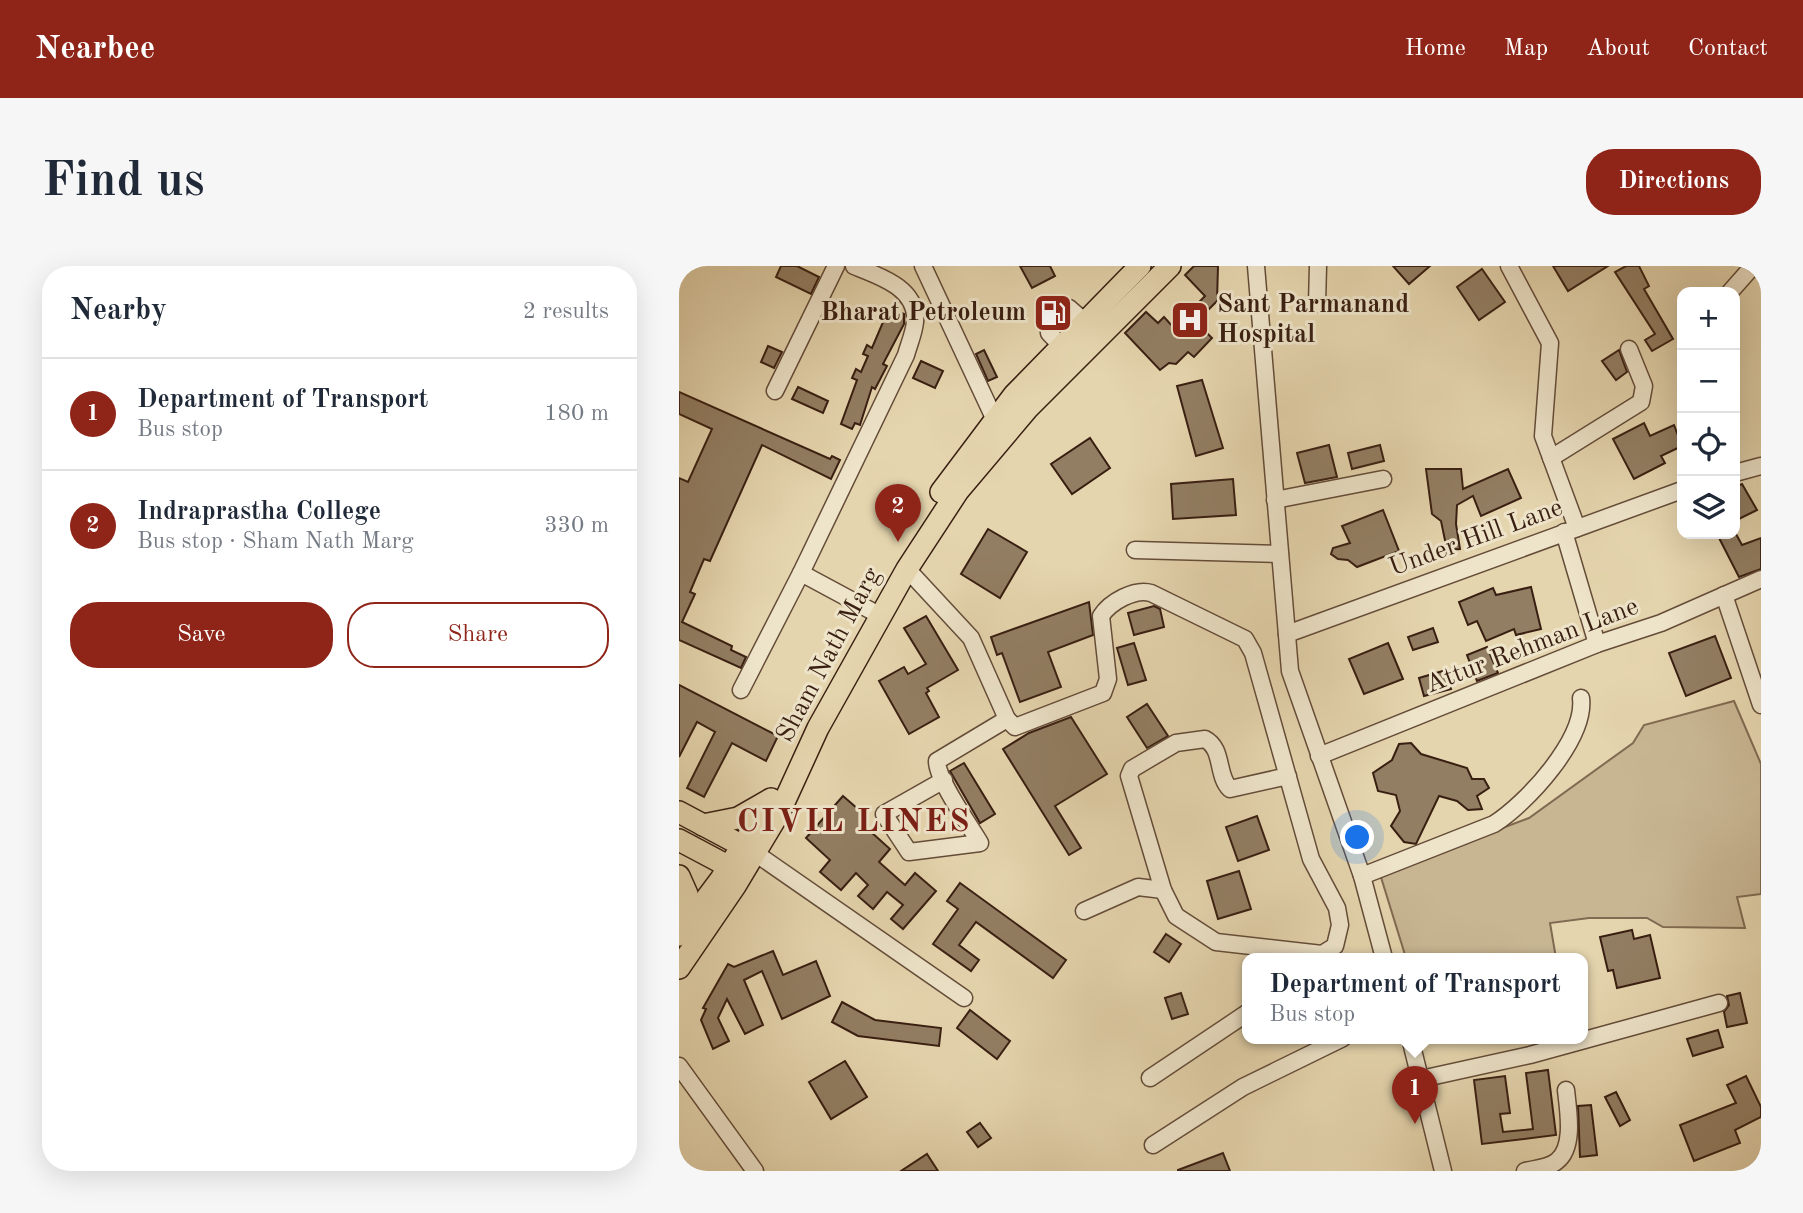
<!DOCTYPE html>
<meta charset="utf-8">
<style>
:root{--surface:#fff;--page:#f6f6f7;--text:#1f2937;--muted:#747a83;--line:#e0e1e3;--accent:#8f2418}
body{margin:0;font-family:"Old Standard TT",serif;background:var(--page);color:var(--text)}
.controls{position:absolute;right:21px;top:21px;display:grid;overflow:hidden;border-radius:14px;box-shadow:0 7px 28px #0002}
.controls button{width:63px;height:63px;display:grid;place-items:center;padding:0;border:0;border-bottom:2px solid var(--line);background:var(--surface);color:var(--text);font:35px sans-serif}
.you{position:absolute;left:679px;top:572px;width:24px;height:24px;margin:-18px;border:5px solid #fff;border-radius:50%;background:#1a73e8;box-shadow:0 0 0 10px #1a73e833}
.badge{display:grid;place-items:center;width:46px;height:46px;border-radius:50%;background:var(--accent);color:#fff;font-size:23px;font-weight:700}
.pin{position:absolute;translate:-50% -58px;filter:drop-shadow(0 2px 4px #0008)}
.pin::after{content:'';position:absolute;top:37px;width:24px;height:21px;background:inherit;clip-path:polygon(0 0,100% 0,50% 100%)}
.popup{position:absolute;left:563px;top:687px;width:346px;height:91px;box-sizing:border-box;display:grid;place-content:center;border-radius:14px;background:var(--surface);filter:drop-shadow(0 2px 5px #0005);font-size:23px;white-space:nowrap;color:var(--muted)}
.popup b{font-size:26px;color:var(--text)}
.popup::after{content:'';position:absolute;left:50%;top:100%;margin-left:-14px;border:14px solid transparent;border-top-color:var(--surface)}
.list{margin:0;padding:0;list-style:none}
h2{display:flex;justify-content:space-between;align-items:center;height:91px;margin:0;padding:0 28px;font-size:30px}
h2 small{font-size:23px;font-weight:400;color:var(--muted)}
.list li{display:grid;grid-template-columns:46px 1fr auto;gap:21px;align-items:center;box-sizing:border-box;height:112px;padding:0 28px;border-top:2px solid var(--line)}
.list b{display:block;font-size:26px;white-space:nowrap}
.list p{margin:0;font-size:23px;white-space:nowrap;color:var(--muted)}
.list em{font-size:23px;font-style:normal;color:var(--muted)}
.actions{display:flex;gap:14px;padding:21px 28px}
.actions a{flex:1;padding:16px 0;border:2px solid var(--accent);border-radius:28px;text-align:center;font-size:24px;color:var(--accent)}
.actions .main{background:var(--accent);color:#fff}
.icon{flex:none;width:38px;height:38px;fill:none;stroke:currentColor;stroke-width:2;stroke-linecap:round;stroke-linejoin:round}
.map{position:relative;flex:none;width:1082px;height:905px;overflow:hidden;border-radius:28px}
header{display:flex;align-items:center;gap:42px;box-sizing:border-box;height:98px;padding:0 35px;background:var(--accent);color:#fff}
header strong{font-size:33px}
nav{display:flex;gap:38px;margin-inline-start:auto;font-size:24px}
.intro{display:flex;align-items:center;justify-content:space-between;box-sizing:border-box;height:168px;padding:0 42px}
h1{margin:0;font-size:49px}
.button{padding:18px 32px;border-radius:28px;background:var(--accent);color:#fff;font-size:24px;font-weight:700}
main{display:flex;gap:42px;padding:0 42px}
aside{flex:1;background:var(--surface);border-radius:28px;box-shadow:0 7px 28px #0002}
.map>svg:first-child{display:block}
.green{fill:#c8b693;stroke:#806a52;stroke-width:2}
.building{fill:#927e63;stroke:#391f12;stroke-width:2}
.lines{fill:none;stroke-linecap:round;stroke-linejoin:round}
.minor-casing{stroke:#644c39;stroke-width:19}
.major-casing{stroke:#391f12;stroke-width:24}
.minor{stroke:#eee4ca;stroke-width:16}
.major{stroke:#e5d5ae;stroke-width:21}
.labels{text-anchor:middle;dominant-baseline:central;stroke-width:6;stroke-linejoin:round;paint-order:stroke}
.poi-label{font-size:26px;font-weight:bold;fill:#391f12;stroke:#eee4ca;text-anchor:start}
.street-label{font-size:26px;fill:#391f12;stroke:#eee4ca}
.district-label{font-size:33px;font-weight:bold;letter-spacing:2px;fill:#7a1f14;stroke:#eee4ca}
</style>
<header>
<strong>Nearbee</strong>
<nav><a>Home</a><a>Map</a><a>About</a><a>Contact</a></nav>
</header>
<div class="intro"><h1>Find us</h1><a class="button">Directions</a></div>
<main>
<aside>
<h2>Nearby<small>2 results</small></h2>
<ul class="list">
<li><span class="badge">1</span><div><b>Department of Transport</b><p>Bus stop</p></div><em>180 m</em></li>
<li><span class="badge">2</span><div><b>Indraprastha College</b><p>Bus stop · Sham Nath Marg</p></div><em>330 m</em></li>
</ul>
<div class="actions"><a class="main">Save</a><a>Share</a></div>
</aside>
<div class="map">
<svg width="1082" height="905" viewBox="0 0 1082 905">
<rect width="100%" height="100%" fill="#e5d5ae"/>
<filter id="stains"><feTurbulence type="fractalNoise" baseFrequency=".00286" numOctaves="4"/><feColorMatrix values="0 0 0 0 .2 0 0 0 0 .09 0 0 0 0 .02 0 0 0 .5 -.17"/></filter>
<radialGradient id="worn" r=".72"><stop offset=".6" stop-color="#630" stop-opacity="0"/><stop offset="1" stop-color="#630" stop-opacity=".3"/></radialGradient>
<path class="green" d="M1055,435L1082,498V628L1058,631L1066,662L984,661L968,652H910L871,657L877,692H727L701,608L850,552L954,477L965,459Z"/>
<g class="building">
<path d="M102,0H118L140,11L132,28L97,11Z"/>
<path d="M341,0H371L376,10L353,22Z"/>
<path d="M515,0H539L538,35L517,56L533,72L515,91L509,86L497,98L490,97L481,104L446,67L467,46L479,57L485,51L495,62L526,30L506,9Z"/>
<path d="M714,0H751L730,18Z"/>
<path d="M874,0H929L889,25Z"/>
<path d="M947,0H960L970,20L965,23L994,73L973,85L966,74L976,68L936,6Z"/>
<path d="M803,3L826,36L800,54L778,21Z"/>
<path d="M210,42L225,48V58L204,98L208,100L196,123L193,121L181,159L176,157L173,163L162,158L178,114L173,112L177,103L182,106L189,90L184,88L188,79L193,82Z"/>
<path d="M89,80L103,86L95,102L82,96Z"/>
<path d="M305,84L318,111L309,115L297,88Z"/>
<path d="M940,84L948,106L937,114L923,95Z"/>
<path d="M242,95L264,105L256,122L234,112Z"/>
<path d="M523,114L544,182L517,190L498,120Z"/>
<path d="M119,121L149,135L144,147L113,133Z"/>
<path d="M0,126L151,193L153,190L161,194L152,213L83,179L31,295L25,293L11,326L16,328L3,356L53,380L52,384L67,391L62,402L0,374V212L9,216L33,163L0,148Z"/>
<path d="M965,157L971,170L995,159L1003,180L982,190L986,197L955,213L934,173Z"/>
<path d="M411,172L431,202L393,228L372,198Z"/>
<path d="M650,179L658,211L626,217L618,187Z"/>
<path d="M701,179L705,195L673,203L669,187Z"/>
<path d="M747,203H782L784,223L829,203L842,232L802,250L794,230L778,239L777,258L781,283L768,284L762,255L753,248Z"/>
<path d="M554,213L557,249L494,253L492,218Z"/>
<path d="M1063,218L1078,244L1056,255V221Z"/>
<path d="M704,244L720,285L678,301L669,294L659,293L652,288L654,282L671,277L663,260Z"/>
<path d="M309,263L348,286L321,332L282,308Z"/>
<path d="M1038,268H1057L1063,279L1082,272V303L1060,311Z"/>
<path d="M852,321L862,363L837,369L835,363L807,375L798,355L789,359L780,336L814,322L817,329Z"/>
<path d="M410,336L414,369L369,386L382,421L341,436L323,387L318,389L312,371Z"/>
<path d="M475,340L481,343L485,361L455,369L449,347Z"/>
<path d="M247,350L279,404L248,422L250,425L247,427L260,451L230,468L200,415L225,401L229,408L247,398L225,362Z"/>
<path d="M754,362L759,376L734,384L729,371Z"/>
<path d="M1036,370L1052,412L1007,430L990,387Z"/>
<path d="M455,377L467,414L449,419L438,382Z"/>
<path d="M709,377L724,413L685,428L670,393Z"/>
<path d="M808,381L819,407L798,415L788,389Z"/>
<path d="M767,404L772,423L745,430L740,412Z"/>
<path d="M0,419L99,470L87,495L53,477L25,531L8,522L36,466L18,456L0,491Z"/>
<path d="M468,438L489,470L468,482L448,451Z"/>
<path d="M392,451L428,508L376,540L402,582L390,589L324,483L350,467Z"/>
<path d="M732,477L742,488L788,502L793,513H805L810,522L798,530L803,543L789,544L778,535L760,530L737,578L725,576L712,560L721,545L717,529L699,525L694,507L713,494L720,478Z"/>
<path d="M285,497L316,548L301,557L271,505Z"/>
<path d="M164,530L187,550L181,556L211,583L200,596L226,619L236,607L257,625L224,663L212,653L224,639L208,626L194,643L179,630L189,619L177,607L162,624L141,606L151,594L127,572Z"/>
<path d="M578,550L590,584L559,595L547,561Z"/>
<path d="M560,605L572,643L539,653L528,615Z"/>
<path d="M281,617L387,694L374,712L297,656L280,679L300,694L292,705L254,678L279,643L268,635Z"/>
<path d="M953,664L955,673L971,669L981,712L938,722L934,704L929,705L921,671Z"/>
<path d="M487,668L502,678L490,696L475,686Z"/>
<path d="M94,685L104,709L137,695L151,730L103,753L83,705L65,714L84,759L66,768L48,733L39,752L50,775L34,783L22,754L27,743L24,742L49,698L55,701Z"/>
<path d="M502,727L509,748L493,753L486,732Z"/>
<path d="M1061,727L1068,757L1048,761L1045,746L1050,739L1048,730Z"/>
<path d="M163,736L196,754L262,762L260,780L179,770L153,756Z"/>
<path d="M291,744L331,775L318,793L278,762Z"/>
<path d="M1039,764L1044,781L1014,790L1008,773Z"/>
<path d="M166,795L188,831L152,853L130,816Z"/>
<path d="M869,804L877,869L803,878L795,814L826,810L831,847L821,848L824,866L854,863L847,807Z"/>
<path d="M1067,810L1082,841V851L1056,864L1061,877L1015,895L1001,859L1057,837L1048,819Z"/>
<path d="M937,826L951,854L941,860L926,831Z"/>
<path d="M912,839L918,889L901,891L899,840Z"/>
<path d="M301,857L312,872L299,881L288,866Z"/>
<path d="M544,887L551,905H499V904Z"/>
<path d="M248,888L259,905H222Z"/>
</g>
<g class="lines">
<g class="minor-casing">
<g id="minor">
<path d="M244,0L316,154"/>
<path d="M577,0L611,405L683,610L705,692"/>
<path d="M830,0L871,77L864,170L898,262"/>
<path d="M1051,26L1074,0"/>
<path d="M638,38L639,0"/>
<path d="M382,41L390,42L414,63"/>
<path d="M369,53L370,67L390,88"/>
<path d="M96,125L157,0"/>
<path d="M872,192L962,136L965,120L950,83"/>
<path d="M1056,207L1082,200"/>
<path d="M596,234L704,213"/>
<path d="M885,266L918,378"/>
<path d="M456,284L601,288"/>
<path d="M228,303L292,372L328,453L336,461L424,427L429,413L422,350C431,336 456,322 472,327L566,373L574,387L632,593L658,642L661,659L656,680L643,688L537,676L497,650L484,624L450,510L453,503L497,477L526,473C545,483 537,509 551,523L609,510"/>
<path d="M122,307L227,89C230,78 235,67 236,56C239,22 200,10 175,0"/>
<path d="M1045,329L1082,439"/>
<path d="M608,368L1003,224"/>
<path d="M62,424L122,307L202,350"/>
<path d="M640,490L918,378L982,357L1082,313"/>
<path d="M265,514L205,548L230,586L301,577C290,558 258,514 258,495L328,453"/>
<path d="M76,587L285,732"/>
<path d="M683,610L815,558C848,537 907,473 902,432"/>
<path d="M405,645L459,621L484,624"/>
<path d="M731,772L764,905"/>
<path d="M0,800L76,905"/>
<path d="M471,812L568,747"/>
<path d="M742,813L851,789L1040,737"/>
<path d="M474,879L564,821L664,772"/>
<path d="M846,905C855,903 870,902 878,895C896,881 889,844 887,824"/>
</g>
</g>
<g class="major-casing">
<g id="major">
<path d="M262,226L335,129L461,0"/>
<path d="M0,546L75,586"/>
<path d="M24,559L59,552L92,533"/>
<path d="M0,574L62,607"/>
<path d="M0,610L8,628L7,659"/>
<path d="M0,669L42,613L78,557"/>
<path d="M0,702L56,620L101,545L139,462L228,303L279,225L349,142L491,0"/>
</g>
</g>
<use href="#minor" class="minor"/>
<use href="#major" class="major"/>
</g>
<defs>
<g id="fuel-square" transform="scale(2.0125)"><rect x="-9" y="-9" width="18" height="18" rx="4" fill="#8f2418" stroke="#eee4ca"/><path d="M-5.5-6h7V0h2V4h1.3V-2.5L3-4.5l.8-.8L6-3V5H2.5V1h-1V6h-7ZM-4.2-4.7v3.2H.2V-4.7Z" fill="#fff"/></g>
<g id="hospital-square" transform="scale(2.0125)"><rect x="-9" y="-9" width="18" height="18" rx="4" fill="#8f2418" stroke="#eee4ca"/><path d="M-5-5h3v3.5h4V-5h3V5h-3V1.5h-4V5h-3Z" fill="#fff"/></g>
</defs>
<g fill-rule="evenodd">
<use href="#fuel-square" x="374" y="47"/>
<use href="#hospital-square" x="511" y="54"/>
</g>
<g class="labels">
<g class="poi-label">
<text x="538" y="39">Sant Parmanand<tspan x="538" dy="30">Hospital</tspan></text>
<text x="347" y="47" text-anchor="end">Bharat Petroleum</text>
</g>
<g class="street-label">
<text transform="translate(797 272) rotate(-20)">Under Hill Lane</text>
<text transform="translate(853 380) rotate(-21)">Attur Rehman Lane</text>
<text transform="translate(150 389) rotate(-62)">Sham Nath Marg</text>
</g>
<g class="district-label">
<text x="175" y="556">CIVIL LINES</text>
</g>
</g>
<rect width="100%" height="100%" filter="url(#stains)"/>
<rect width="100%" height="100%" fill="url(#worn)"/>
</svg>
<div class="controls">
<button>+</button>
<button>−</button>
<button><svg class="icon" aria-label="locate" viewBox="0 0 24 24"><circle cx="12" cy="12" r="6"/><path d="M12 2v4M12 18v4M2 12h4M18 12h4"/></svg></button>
<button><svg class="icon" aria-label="layers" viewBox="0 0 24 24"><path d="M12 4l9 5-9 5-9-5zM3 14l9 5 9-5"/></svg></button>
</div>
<div class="you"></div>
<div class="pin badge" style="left:736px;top:858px">1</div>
<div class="popup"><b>Department of Transport</b>Bus stop</div>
<div class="pin badge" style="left:219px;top:276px">2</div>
</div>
</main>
